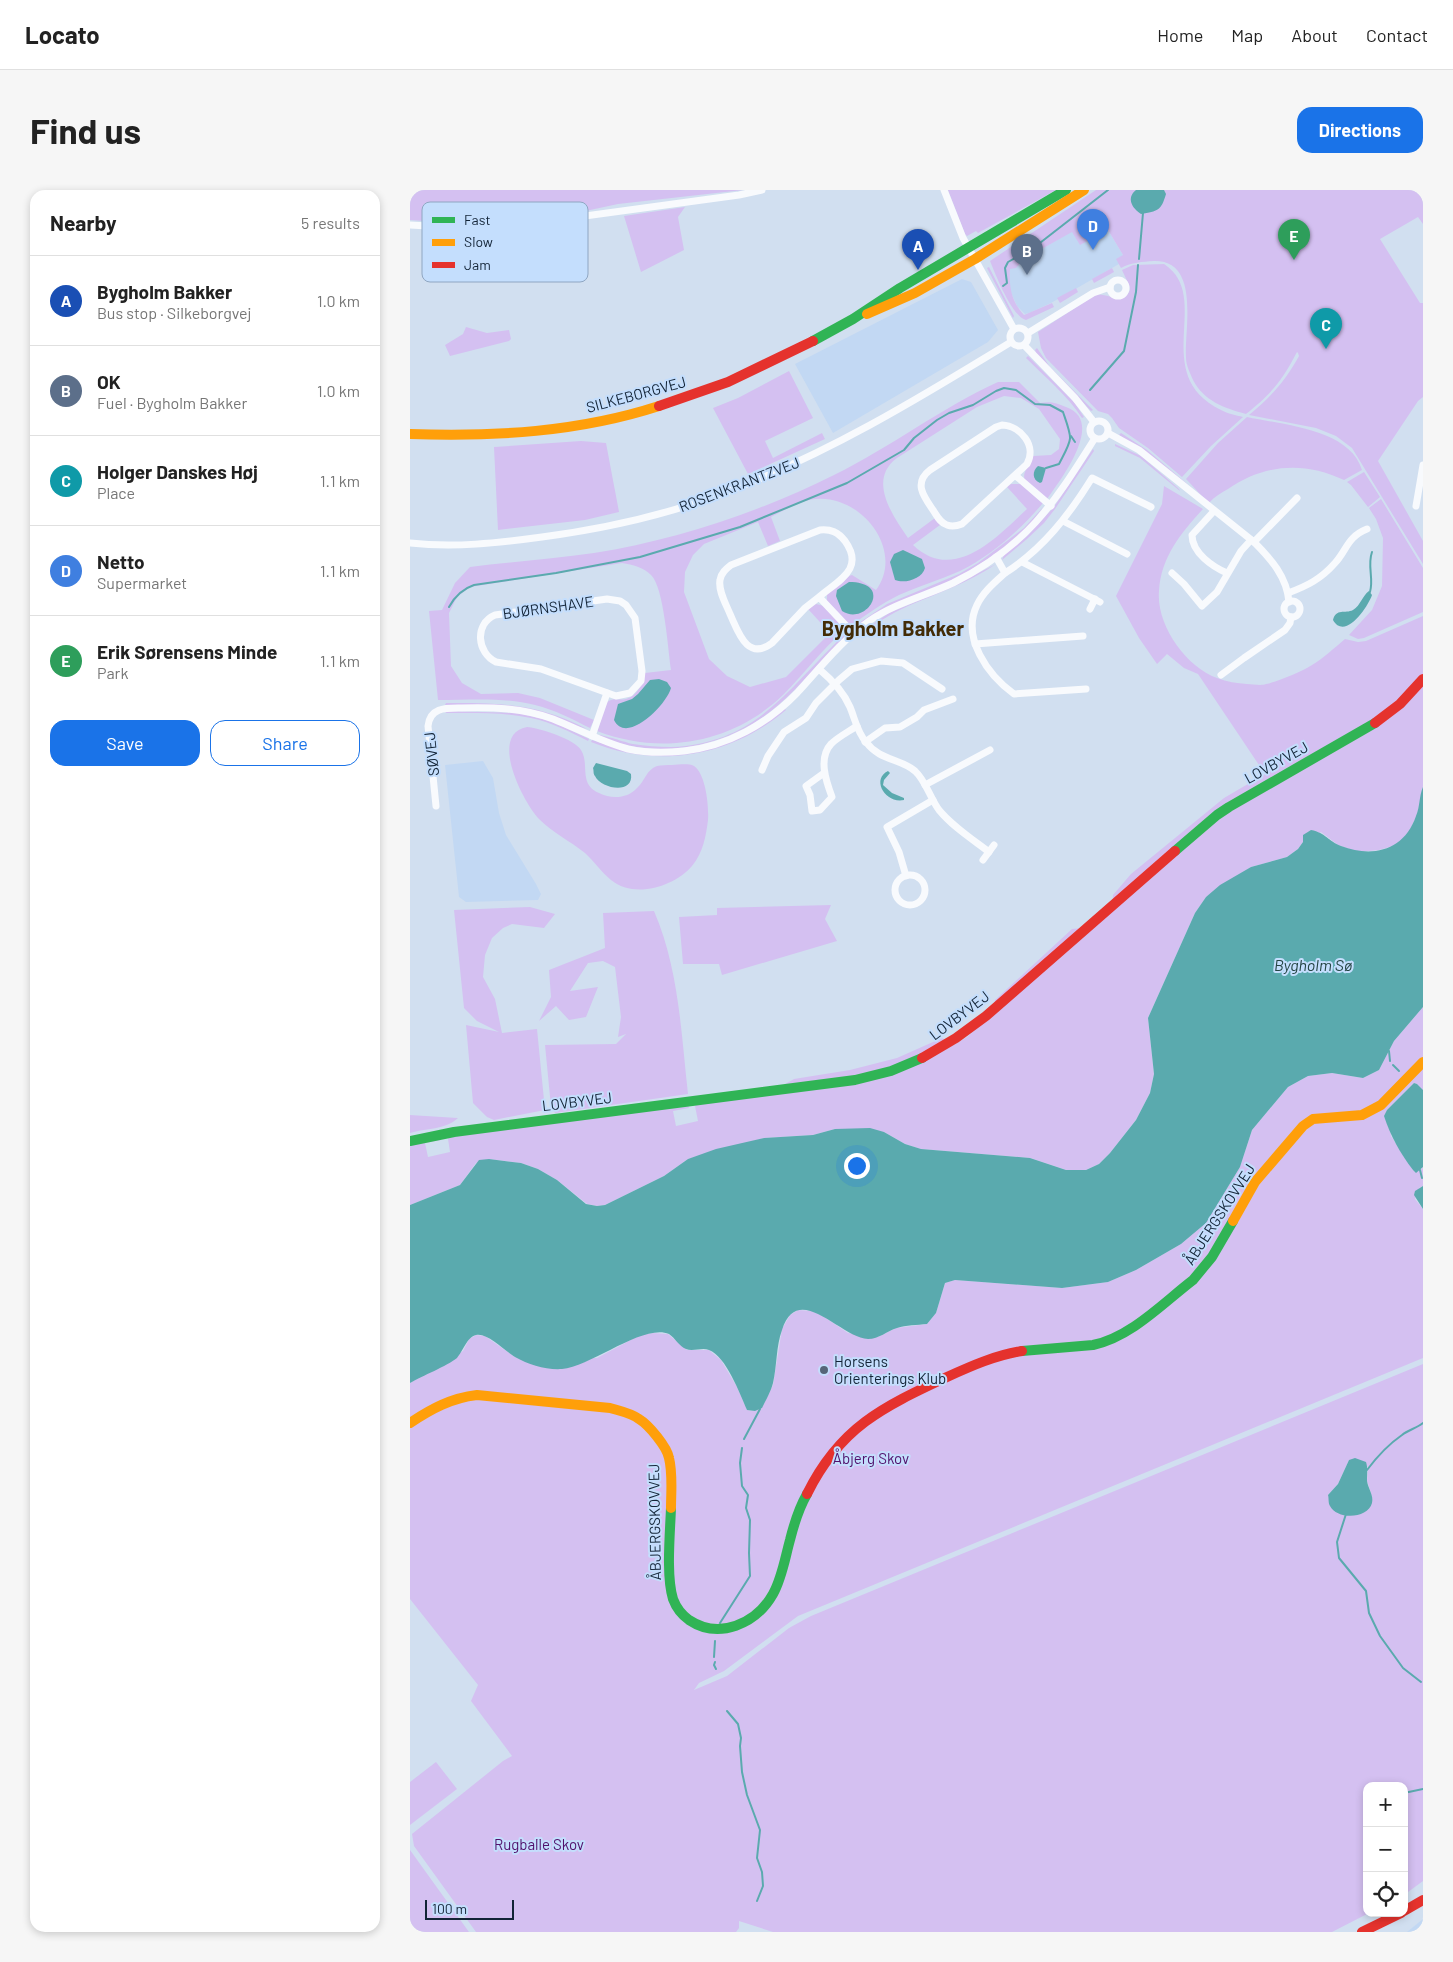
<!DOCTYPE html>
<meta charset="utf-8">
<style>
:root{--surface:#fff;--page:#f6f6f6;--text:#222;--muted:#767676;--line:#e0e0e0;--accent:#1a73e8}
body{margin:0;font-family:Barlow,sans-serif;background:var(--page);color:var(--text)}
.controls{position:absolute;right:15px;bottom:15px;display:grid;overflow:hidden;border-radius:10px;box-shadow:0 2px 8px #0003}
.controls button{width:45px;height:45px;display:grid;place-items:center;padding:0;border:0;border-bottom:1px solid var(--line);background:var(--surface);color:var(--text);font:25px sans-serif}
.scale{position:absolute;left:15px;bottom:12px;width:89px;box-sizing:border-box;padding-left:5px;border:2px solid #132437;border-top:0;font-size:14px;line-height:18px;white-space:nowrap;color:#132437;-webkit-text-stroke:4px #c4defd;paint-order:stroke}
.you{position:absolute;left:446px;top:975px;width:18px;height:18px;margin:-12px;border:4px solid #fff;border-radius:50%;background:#1a73e8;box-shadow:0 0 0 8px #1a73e833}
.badge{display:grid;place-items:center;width:32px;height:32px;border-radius:50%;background:var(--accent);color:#fff;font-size:16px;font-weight:700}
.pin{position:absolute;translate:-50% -41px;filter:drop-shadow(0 1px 2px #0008)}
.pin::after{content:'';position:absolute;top:26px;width:18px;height:15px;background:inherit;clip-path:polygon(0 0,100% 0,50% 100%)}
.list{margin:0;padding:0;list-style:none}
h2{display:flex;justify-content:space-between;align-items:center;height:65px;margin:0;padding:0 20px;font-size:21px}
h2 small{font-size:16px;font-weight:400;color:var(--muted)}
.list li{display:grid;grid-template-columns:32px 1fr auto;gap:15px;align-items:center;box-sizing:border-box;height:90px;padding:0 20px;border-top:1px solid var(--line)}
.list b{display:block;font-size:19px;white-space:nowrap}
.list p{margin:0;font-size:16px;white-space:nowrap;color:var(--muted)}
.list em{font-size:16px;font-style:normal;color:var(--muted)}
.actions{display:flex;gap:10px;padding:15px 20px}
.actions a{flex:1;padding:11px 0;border:1px solid var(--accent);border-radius:15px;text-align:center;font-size:18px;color:var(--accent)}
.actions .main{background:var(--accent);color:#fff}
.icon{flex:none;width:28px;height:28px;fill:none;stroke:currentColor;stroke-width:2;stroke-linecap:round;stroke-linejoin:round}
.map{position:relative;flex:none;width:1013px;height:1742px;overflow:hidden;border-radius:15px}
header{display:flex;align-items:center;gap:30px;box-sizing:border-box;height:70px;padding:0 25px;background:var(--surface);border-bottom:1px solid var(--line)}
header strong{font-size:24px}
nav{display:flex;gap:28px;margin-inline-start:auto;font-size:18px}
.intro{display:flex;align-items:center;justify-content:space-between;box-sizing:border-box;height:120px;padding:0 30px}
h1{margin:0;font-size:35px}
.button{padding:12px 22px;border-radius:15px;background:var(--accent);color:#fff;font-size:18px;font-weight:700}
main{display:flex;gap:30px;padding:0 30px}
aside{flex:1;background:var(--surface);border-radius:15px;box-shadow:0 2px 8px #0003}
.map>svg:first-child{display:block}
.built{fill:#c2d8f3}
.green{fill:#d4c0f1;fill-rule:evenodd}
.water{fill:#5aaaae}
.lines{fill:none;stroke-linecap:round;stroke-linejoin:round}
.stream{stroke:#5aaaae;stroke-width:2}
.street{stroke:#f8fafd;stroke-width:7}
.fast{stroke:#30b455;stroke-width:10}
.slow{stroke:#ff9f0a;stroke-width:10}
.jam{stroke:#e5322d;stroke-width:10}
.poi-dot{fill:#566578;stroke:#c4defd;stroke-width:2}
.labels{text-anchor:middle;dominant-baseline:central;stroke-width:4;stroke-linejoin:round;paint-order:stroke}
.street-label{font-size:15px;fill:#132437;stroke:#c4defd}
.poi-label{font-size:15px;fill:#132437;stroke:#c4defd;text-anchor:start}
.park-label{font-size:15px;fill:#51116c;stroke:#c4defd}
.water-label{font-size:16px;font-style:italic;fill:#254443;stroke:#c4defd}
.district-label{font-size:20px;font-weight:bold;fill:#432c07;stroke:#c4defd}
.key{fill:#c4defd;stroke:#8fa6c2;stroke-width:1}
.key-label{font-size:14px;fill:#132437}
</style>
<header>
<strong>Locato</strong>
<nav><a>Home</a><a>Map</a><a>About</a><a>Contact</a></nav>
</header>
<div class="intro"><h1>Find us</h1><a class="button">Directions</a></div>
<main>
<aside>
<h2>Nearby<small>5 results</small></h2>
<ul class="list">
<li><span class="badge" style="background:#1a4fb4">A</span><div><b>Bygholm Bakker</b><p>Bus stop · Silkeborgvej</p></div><em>1.0 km</em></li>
<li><span class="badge" style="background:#5c6f8a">B</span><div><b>OK</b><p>Fuel · Bygholm Bakker</p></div><em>1.0 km</em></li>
<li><span class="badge" style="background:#0f9aa8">C</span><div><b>Holger Danskes Høj</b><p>Place</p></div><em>1.1 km</em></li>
<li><span class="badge" style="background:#3f7fe0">D</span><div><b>Netto</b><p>Supermarket</p></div><em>1.1 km</em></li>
<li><span class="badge" style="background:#2e9e5b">E</span><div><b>Erik Sørensens Minde</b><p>Park</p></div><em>1.1 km</em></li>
</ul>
<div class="actions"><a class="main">Save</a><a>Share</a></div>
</aside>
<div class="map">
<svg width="1013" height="1742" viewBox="0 0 1013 1742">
<rect width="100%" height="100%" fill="#d1dff0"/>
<g class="built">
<path d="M698,40L716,70L641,113L619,123L615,124L607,116L599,98L600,78L662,41Z"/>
<path d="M552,89L561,92L588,140L578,152L423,243L385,174Z"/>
<path d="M73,571L83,588L89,623L96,645L126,694L131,704L128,710L56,712L49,707L35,575Z"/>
<path d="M1013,1729V1742H997Z"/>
</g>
<g class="green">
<path d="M0,0H333L208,14L157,25L88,33L86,30L42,25L44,29L42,33L0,30Z"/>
<path d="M538,0H646L568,43L566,41L557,46L555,44Z"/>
<path d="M686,0H1013V34L1008,27L970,49L1010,113H1013V207L1008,211L968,271L1013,351V374L942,258L926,246L906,238L839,225C862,206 875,191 889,166L888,163L887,162C872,191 861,204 836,224C814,218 794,211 783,190C780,183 776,175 776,168C774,140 791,70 744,71C732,72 722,72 711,78L706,69L713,65L698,40L670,55L662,42L614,69L606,78L600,79C599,97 601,111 614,125L642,113L644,117L616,130C602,127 585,83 580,71Z"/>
<path d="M275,17L268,27L274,60L231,82L214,26Z"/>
<path d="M754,74C804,107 738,184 811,220C818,224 826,225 833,227L801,256L772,287L738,258L709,238L702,228L698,224L688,221L636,168L631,158L628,142L685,105C699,102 712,118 720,100L719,95L712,80L723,75Z"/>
<path d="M579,77L604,126L603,128L577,78Z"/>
<path d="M702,78L704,82L684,93L682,89Z"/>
<path d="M666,98L668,102L650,113L647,108Z"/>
<path d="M56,137L77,143L99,140L101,149L99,151L40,166L35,155L53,144Z"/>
<path d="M627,158L640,177L683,220L681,221L626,163L625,160Z"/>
<path d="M618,166L664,212L674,227L672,228C657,205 635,187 616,168Z"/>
<path d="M379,181L403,228L355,251L363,268L412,243L415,249L338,284L303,218L328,208Z"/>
<path d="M588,192H609L630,213C641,211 646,213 656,217C696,231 651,289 637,309L615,291C611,282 621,275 623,266L641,265L649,259L650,249L629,219L611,208L594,206L567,217L487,268C457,290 483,326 498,348L525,328L530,335L503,355C544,394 587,347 617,319L597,297L601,294H611L633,313C610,340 582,365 550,381C530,390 509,396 489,405C471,414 456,425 440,436L417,411V404L439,386L442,385L466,400C497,358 446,299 399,310C386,313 373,321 361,327L370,351L358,356L348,332L294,354L283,365L275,382L274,402L299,469L317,486L340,497L376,487L420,443L398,419L406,414L414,416L435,439V440C412,459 395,483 374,504C324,553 252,566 187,541L197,512C206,507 208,511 216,509C227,506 233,494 235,483L261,480C258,460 254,397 241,385C233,377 223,375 212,373L60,397L47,407L39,423L41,476L52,493L71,504L108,503L130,508L184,530L180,538C162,529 145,520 125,515C94,507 60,510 28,510L19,421L32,420L45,393L60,377C101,372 143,369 184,363C266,350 350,322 424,285C481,257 531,218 588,192Z"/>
<path d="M837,227C873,235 940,239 952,280L934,290C894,271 854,274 818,299C811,303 804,307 799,313C790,305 784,297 776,289L808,253Z"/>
<path d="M711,243L737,260L782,298L735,262L709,245Z"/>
<path d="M171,251L196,253L209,322L175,330L88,340L84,257Z"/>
<path d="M705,254L731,266L769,299L770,301L730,268L705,256Z"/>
<path d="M683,259L684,261L645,319L634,333L617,349L592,370L594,365L616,347L644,317Z"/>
<path d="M954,282L970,307L958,317L941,295L937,292Z"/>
<path d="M754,296L793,319C771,343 751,367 749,401C746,435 776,477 807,488C817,492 827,493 837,494C843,494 851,496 856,494C869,491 891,482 902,475C914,468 924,458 935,449L948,452L956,451L1013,426V597L1007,625L999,642L987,655L969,660L948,662L928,655L911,642L893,652L888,659L877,667L841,677L796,707L785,723L738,828L744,884L740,903L726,930L700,963L689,974L676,980H656L620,968L511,959L495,954L474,942L425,939L403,945L354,948L278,969L254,986L195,1015L187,1016L177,1014L147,990L128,979L111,973L79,969L66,973L50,995L0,1015V955L30,947L31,950L15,953L18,967L40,962L38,949L40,946L278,915L279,918L263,921L266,936L288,931L285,916L288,914L354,906L384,889L440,880L487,868L532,848L544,855L557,847L583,824L585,810L662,739L682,737L702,721L703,705L721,684L814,608L855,584L788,484L774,478L757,464L747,474L729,448L706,406L752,314Z"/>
<path d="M971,309L1013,378V422L954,448L948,449L939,445L962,420L972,396L973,348L966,329L959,318Z"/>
<path d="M634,316L616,340L593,359L550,387L443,437L477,414L549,384L568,373L614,338Z"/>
<path d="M586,374C558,393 528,403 498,416C480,424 463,435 448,447L447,445L479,423L541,397Z"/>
<path d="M436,443L433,449C410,471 390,497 366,517C318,558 246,572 187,545C192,544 214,552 223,554C235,556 248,557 261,557C349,553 378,497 436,443Z"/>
<path d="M36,513C91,513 127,513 177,539L93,515H35Z"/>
<path d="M375,519L376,520C320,567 248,579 181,552L182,550L220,562L296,560Z"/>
<path d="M35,521L108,523L141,531L179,549L178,551C160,542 141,532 121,528C93,522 65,523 36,523Z"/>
<path d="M117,537C129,538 165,549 171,560C180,574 168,594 189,603C201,609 217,609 227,598C235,591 236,580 247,576C251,575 257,575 262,575C268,575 278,573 284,576C296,584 299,617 298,630C296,646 293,663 282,676C264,697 224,709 201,690C191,682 184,671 175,663C160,651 143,643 129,629C113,612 78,544 117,537Z"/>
<path d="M421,715L415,729L427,751L312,785L309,774H273L269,727L307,725V718Z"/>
<path d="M120,717L145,724L134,738L102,734L93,738L82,748L75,765L73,787L85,809L92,843L127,839L135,920L84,930L77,927L63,913L56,835L89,842L67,831L54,818L44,720Z"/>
<path d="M244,721C269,779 271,842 278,904L145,923L141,917L135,855L206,854L216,844L208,847L211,827L205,777L193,771L178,773L160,801L188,797L176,827L159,830L146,816L129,831L141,807L139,780L195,758L193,723Z"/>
<path d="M1013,817V900L1007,894L1004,893L977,920L981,946L1003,980L1012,979L1013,977V996L1009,998L1005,1009L1013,1019V1168L388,1426L314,1481L289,1493L284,1500L317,1486L379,1438L401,1426L1013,1174V1691L994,1705V1596H957V1723H959L922,1742H363L329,1731V1738L326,1742H66L4,1656L2,1644L93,1571L102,1566L61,1511L68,1495L0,1409V1193L53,1161L59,1149L66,1145L75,1146L105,1167L187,1168L230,1145L243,1143L258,1144L277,1160H299L311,1170L327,1197L337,1220L345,1221L352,1217L363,1195L372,1139L380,1125L388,1120L402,1121L413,1126L438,1143L468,1147L486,1138L517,1134L526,1123L535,1093L545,1090L652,1098L698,1092L726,1080L771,1054L796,1033L830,977L842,940L878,897L898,886L922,883L953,888L969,880L984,851ZM939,1270L958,1277L957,1291L961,1303L918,1305L928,1294Z"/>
<path d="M0,925L48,928C35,940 16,938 0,943Z"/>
<path d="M26,1572L47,1599L0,1635V1592Z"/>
<path d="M0,1660L59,1742H0Z"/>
</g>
<g class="water">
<path d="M726,0H754L756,4C751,21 748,21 731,24C722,18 716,8 726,0Z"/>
<path d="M683,22H692L696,26C695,36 685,40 677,40L672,35L673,31Z"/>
<path d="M628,276L636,278L632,292L630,293C622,290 622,281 628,276Z"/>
<path d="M493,360L512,369L515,378C512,389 495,394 485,390L480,372L484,364Z"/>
<path d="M439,392C485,392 456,437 432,421L426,406L427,400Z"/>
<path d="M959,401L962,405C958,417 935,451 923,430C926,418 935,424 943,420C951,415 952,406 959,401Z"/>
<path d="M249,489L257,492L261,498C256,516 216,555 204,530L208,514L222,509L228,504L240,490Z"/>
<path d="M186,573L217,581L221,584C224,605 191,599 185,586C183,584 184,581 183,578Z"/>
<path d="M478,581L480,583L474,590L473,595L482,603L494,608V610C475,614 461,589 478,581Z"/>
<path d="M1013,597V817L984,851L969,880L953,888L922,883L898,886L878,897L842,940L830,977L796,1033L771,1054L726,1080L698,1092L652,1098L545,1090L535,1093L526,1123L517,1134C507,1135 496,1135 487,1138C477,1141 469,1149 458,1149C431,1148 388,1090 372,1140C366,1156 367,1176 363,1193C361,1201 356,1210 352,1218L345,1221L337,1220C330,1204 316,1166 299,1160C292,1157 283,1162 276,1159C269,1156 265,1148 259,1144C234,1133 182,1176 152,1179C136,1180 119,1175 105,1167C95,1161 77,1142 66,1145C57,1147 53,1161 47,1168C37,1176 12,1186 0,1193V1015L50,995L69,970L79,969L111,973L128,979L147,990L176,1014L187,1016L195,1015L254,986L278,969L306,959L354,948L403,945L425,939L460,938L474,942L495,954L511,959L620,968L656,980H676L689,974L700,963L726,930L740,903L744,884L738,828L785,723L796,707L810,695L841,677L877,667L888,659L893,652V645L901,640C916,643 918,651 931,656C962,668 994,661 1006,626C1010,617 1009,606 1013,597Z"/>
<path d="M1004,893L1007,894L1013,900V977L1006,983L1003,980C990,963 981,947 974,926L977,920Z"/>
<path d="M1013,996V1019L1004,1005L1005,1001Z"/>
<path d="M945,1268L956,1272C958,1278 957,1284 957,1291C958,1298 964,1306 962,1313C958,1329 927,1330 920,1316C918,1313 919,1308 918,1305L928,1294L939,1270Z"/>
</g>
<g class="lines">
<g class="stream">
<path d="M729,69L733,23"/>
<path d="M593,96L597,93L595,78L598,72L626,56L698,0"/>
<path d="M680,200L714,161L726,102L728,75"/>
<path d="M661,246L665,252"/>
<path d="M960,402C964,388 957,376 962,362"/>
<path d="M39,417C45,406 52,399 64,395L146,383L230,367L330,337L437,293L494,260L504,248L527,230L539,223L563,215L586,201L594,198L606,200L625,214L640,215L653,222C663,251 663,247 649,274L636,278"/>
<path d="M979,861L980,871"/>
<path d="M983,875L989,881"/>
<path d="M1010,980L1012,988"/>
<path d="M334,1249L350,1219"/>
<path d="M957,1280C966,1268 979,1254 992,1245C998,1240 1007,1238 1013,1233"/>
<path d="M936,1324L927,1352L929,1368L956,1401L959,1423L970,1446L993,1478L1011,1492"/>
<path d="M310,1433L340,1386L339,1363L340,1330L336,1318L338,1305L332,1296L330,1273L332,1258"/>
<path d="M304,1467L305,1451"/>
<path d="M305,1472L304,1475L306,1479"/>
<path d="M317,1521L328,1534L331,1548L330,1556L332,1582L337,1605L350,1640L347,1668L352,1682L353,1696L347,1711"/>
<path d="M994,1603L1013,1599"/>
</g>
<g class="street">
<path d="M534,0L553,48L604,139"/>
<path d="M0,35L53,38L95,37L329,5L352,0"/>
<circle cx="708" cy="98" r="8"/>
<circle cx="609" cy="147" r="9"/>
<path d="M618,143L683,103L700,97"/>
<path d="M614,155L665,208L684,232"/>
<circle cx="689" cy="240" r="9"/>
<path d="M592,235C611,236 627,256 617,274L552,334C547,336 542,337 537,335C530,333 527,326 523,320C514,307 503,293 520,280L586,237Z"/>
<path d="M698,243L729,260L844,352C861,369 877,387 879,412"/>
<path d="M606,286L641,316"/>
<path d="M1006,316L1013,275"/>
<path d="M804,321L782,345C782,363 803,377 817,383"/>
<path d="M653,331L717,364"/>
<path d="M844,352L887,308"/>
<path d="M0,353C44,358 88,353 132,347C192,339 253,326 311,304C414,266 508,209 601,152"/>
<path d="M586,367L595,383C585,392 573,402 567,415C551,448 578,485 604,504L676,499"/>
<path d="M612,372L690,412"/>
<path d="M595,383C633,359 659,325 682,288L741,317"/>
<path d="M762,383L774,394L792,416L807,402L831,361L841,350"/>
<path d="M878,403C897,396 911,389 925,373C937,360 937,347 957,339"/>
<path d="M409,407L395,418L362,453C337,472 328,441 320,424C316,414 308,401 310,390C311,383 316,379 321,375L410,340C421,339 428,342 435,351C455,379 429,390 409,407L443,443"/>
<path d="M197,409L210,411L216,415L225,428L232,481L231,491L220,503L206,506L131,479L86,472C67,463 64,434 85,425Z"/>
<circle cx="882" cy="419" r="8"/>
<path d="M680,419L685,409"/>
<path d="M565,454L673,446"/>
<path d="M409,479C421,489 434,503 440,517C445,529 447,542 456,552C470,571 490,568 505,581C516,591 520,608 529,620C543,637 562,649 579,662"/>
<path d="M811,485L834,468L875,440L880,433L881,427"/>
<path d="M182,546L197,503"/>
<path d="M455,552L475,538L490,537L507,527L514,520L543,509"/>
<path d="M352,580L358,566L374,542L396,528L406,513L429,490L442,479L471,471L493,473L532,499"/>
<path d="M414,583L396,596L400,605L402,621L410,620L422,607C416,591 408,568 421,554C428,547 438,542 447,536"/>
<path d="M515,595L580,560"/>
<path d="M26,616L18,536C20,517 36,518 51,518C83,517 113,518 143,529C168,539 192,552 218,559C236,563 256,563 274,561C318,556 357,534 387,503C410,478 431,451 459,431C485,413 515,406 543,393C617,356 643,315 685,248"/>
<path d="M573,670L584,655"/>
<circle cx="500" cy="700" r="15"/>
<path d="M496,686L489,662L477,637L523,610"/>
</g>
<g class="fast">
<path d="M403,151L443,129L490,98L656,0"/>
<path d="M765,661L807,625L819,617L965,533"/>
<path d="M0,951L44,942L445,890L481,881L512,868"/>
<path d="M612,1161L683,1155C721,1147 753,1113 783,1090L802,1067L823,1031"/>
<path d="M261,1318C260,1344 256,1386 263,1409C266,1417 272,1425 279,1430C309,1450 346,1434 363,1404C372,1388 375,1368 380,1350C384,1334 389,1318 397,1304"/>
</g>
<g class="slow">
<path d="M457,124L505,103L565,69L674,0"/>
<path d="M0,244C84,247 169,242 249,216"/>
<path d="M823,1031L845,992L893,936L903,929L952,925L971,915L1013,872"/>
<path d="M0,1233C21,1219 41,1208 67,1205L200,1218C210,1221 221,1223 229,1229C239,1235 257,1257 259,1268C263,1284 261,1302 261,1318"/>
</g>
<g class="jam">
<path d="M249,216L318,192L403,151"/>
<path d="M965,533L990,514L1013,489"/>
<path d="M512,868L546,848L576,826L765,661"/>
<path d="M397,1304C430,1237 473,1217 537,1187C561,1176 586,1165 612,1161"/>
<path d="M994,1721L1013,1710"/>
<path d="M952,1742L991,1723"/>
</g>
</g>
<circle class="poi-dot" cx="414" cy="1180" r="5"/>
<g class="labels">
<g class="street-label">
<text transform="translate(226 204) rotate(-15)">SILKEBORGVEJ</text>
<text transform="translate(329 294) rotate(-21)">ROSENKRANTZVEJ</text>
<text transform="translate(138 417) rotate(-8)">BJØRNSHAVE</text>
<text transform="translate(21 564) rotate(-96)">SØVEJ</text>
<text transform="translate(866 572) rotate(-29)">LOVBYVEJ</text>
<text transform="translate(549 825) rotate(-37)">LOVBYVEJ</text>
<text transform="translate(167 911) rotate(-7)">LOVBYVEJ</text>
<text transform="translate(809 1024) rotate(-57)">ÅBJERGSKOVVEJ</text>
<text transform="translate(244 1332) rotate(-91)">ÅBJERGSKOVVEJ</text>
</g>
<g class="poi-label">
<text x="424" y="1171">Horsens<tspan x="424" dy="17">Orienterings Klub</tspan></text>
</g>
<g class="park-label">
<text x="461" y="1268">Åbjerg Skov</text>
<text x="129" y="1654">Rugballe Skov</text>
</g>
<g class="water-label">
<text x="903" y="774">Bygholm Sø</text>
</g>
<g class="district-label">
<text x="483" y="438">Bygholm Bakker</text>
</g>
</g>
<rect x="12" y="12" width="166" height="80" rx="8" class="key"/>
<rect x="22" y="27" width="23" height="6" fill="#30b455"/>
<rect x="22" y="49" width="23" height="7" fill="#ff9f0a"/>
<rect x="22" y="72" width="23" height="6" fill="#e5322d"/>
<g class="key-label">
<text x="54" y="35">Fast</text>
<text x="54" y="57">Slow</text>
<text x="54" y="80">Jam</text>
</g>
</svg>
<div class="controls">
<button>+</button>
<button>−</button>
<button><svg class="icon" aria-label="locate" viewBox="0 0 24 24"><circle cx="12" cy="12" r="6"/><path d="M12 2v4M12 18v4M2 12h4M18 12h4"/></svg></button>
</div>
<div class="scale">100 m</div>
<div class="you"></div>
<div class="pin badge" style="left:508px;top:80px;background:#1a4fb4">A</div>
<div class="pin badge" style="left:617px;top:85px;background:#5c6f8a">B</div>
<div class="pin badge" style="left:916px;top:159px;background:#0f9aa8">C</div>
<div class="pin badge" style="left:683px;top:60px;background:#3f7fe0">D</div>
<div class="pin badge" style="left:884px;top:70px;background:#2e9e5b">E</div>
</div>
</main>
